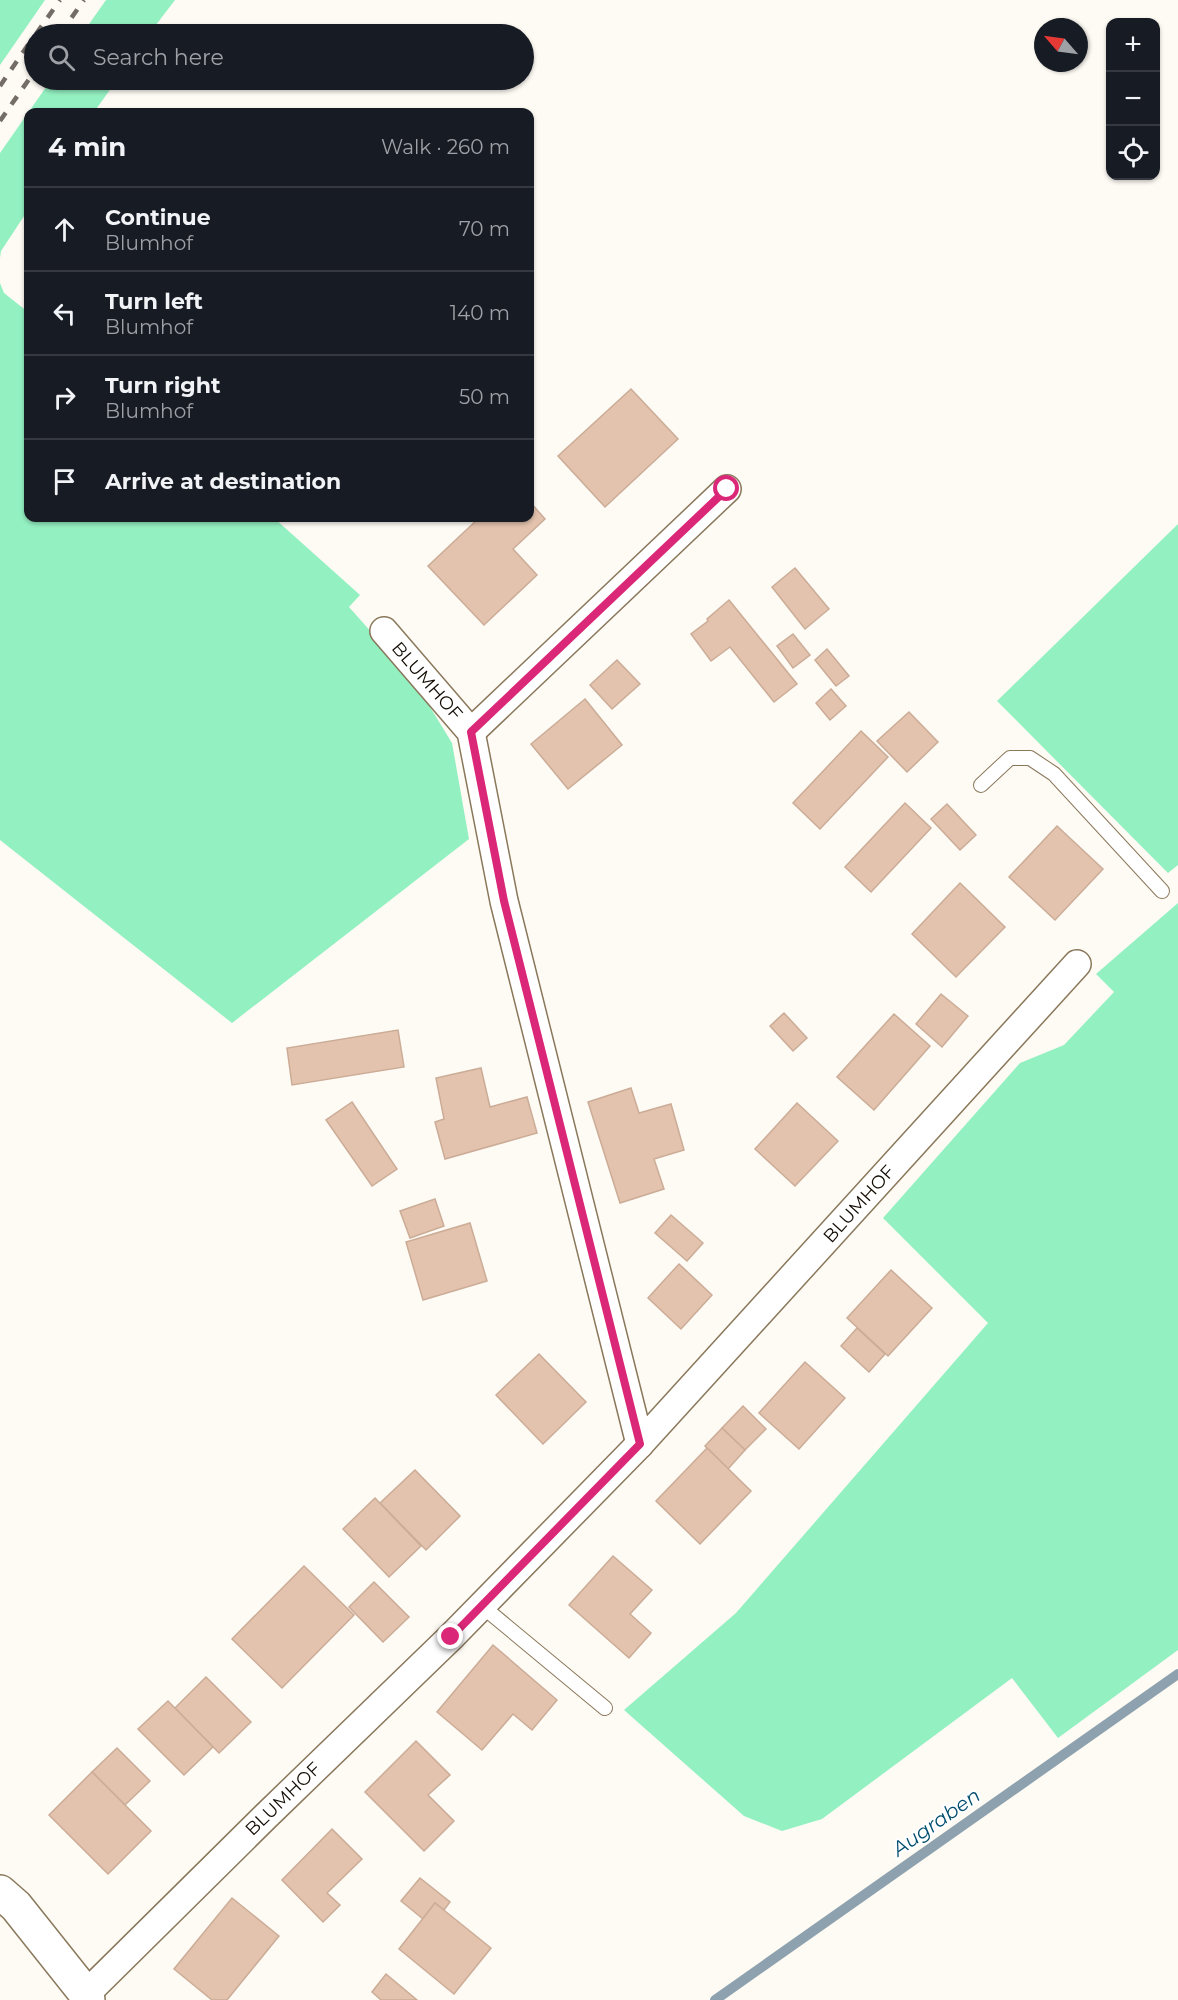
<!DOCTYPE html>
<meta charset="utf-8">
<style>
:root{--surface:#171b24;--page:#20242c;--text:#f1f3f6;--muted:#9ea1a6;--line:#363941}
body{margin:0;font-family:Montserrat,sans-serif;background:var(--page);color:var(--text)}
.controls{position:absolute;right:18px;top:18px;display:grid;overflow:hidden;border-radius:12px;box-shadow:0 2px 4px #0004}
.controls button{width:54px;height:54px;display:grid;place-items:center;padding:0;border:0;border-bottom:2px solid var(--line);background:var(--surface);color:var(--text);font:30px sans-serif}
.compass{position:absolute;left:1034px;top:18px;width:54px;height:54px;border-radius:50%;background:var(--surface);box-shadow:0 2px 4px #0004;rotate:298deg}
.stop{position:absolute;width:18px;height:18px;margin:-14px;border:4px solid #db2777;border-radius:50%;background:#fff}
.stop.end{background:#db2777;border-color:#fff;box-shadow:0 2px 6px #0008}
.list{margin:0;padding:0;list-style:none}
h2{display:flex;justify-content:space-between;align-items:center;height:78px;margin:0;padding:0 24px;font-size:26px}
h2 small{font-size:20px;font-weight:400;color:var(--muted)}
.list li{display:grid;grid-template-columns:39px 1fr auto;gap:18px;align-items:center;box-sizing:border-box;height:84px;padding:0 24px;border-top:2px solid var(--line)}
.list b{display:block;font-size:22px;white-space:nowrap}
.list p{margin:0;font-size:20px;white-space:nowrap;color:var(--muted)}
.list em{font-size:20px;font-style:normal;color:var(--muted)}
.icon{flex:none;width:33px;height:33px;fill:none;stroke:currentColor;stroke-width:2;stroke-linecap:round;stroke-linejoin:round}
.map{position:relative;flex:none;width:1178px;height:2000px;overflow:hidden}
.search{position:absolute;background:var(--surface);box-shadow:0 2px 4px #0004;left:24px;top:24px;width:510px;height:66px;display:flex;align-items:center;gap:15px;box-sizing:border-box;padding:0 21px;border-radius:33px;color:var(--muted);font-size:22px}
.panel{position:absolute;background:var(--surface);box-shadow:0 2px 4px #0004;left:24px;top:108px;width:510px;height:414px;border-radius:12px}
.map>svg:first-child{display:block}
.green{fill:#93f0c1}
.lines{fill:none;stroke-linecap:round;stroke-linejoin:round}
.stream{stroke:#8da2ae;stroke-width:10}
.building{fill:#e3c3ae;stroke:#cbac97;stroke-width:1.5}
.service-casing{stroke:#8a785b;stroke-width:16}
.minor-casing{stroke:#8a785b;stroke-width:30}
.tertiary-casing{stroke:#8a785b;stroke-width:36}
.service{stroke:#fff;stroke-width:14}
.minor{stroke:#fff;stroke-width:27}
.tertiary{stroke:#fff;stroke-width:33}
.rail{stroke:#736d66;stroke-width:4.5;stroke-dasharray:10 10;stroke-linecap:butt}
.route{stroke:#db2777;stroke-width:8}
.labels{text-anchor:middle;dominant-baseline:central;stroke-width:4.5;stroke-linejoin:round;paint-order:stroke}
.street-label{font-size:18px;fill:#120b03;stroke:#fff}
.water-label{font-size:20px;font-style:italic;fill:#004e6f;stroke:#fff}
</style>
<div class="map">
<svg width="1178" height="2000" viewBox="0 0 1178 2000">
<rect width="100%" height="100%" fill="#fefaf4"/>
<g class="green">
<path d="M0,0H45L0,65Z"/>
<path d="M106,0H175L149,34H82Z"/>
<path d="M51,80H117L94,112H28V210L1,251L0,258V153Z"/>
<path d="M0,283L4,293L28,312V518H274L360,595L349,607L413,679L452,743L469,839L232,1023L0,840Z"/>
<path d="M1178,524V865L1168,873L997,701Z"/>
<path d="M1178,903V1650L1058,1738L1012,1678L822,1819L782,1831L744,1816L624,1710L736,1613L988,1323L883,1218L1020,1063L1064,1045L1114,992L1096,974Z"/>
</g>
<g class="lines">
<path class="stream" d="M715,2000L1178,1674"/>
</g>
<g class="building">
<path d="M631,389L678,439L605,507L558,456Z"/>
<path d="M530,502L545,519L513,549L537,575L484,625L428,566L479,518H530Z"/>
<path d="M795,568L829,609L805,629L772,587Z"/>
<path d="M729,600L797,684L774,702L730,647L711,661L691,634L708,621L707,619Z"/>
<path d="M793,634L810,655L793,668L777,646Z"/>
<path d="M827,649L849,676L836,686L815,660Z"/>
<path d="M617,660L640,684L612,709L590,685Z"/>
<path d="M831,689L846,706L830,720L816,703Z"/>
<path d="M585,699L622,745L568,789L531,744Z"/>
<path d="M909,712L938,742L907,772L877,741Z"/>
<path d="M861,731L888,757L820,829L793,803Z"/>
<path d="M905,803L931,828L871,892L845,867Z"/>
<path d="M947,804L976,835L960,850L931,819Z"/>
<path d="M1057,826L1103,869L1055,920L1009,877Z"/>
<path d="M960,883L1005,927L956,977L912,934Z"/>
<path d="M941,994L968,1016L942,1047L916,1024Z"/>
<path d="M784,1013L807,1038L793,1051L770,1026Z"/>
<path d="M894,1014L930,1046L874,1110L837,1077Z"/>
<path d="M398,1030L404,1067L292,1085L287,1048Z"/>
<path d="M481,1068L490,1107L527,1097L537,1133L445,1159L435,1122L444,1119L436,1078Z"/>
<path d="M631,1088L639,1113L671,1104L684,1150L654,1159L664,1189L620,1203L588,1102Z"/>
<path d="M352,1102L397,1169L372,1186L326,1120Z"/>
<path d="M797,1103L838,1141L795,1186L755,1149Z"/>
<path d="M435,1199L444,1226L410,1238L400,1211Z"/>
<path d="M671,1215L703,1243L687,1261L655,1233Z"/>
<path d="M470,1223L487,1281L423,1300L406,1242Z"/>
<path d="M679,1264L712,1295L681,1329L648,1298Z"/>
<path d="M891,1270L932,1308L888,1356L847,1318Z"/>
<path d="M857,1328L885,1354L869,1372L841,1346Z"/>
<path d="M539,1354L586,1402L543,1444L496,1395Z"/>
<path d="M805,1362L845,1398L799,1449L759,1413Z"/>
<path d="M743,1406L766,1429L745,1450L722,1428Z"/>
<path d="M722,1428L745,1450L728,1469L705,1446Z"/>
<path d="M707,1448L751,1491L700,1544L656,1501Z"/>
<path d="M415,1470L460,1516L426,1550L380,1503Z"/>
<path d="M375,1498L421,1546L389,1577L343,1529Z"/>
<path d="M613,1556L652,1590L630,1614L651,1633L629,1658L569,1605Z"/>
<path d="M304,1566L354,1615L282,1688L232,1639Z"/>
<path d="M374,1582L409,1617L383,1642L349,1607Z"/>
<path d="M493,1645L557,1700L532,1730L513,1714L482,1750L437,1712Z"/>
<path d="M206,1677L251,1722L219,1753L175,1708Z"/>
<path d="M168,1701L213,1747L184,1775L138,1729Z"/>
<path d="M416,1741L450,1775L428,1795L454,1821L424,1851L365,1792Z"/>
<path d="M117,1748L150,1781L125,1805L92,1772Z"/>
<path d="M92,1772L151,1831L108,1874L49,1815Z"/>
<path d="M332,1829L362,1859L327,1893L340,1905L323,1922L282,1880Z"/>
<path d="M420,1878L450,1902L444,1910L435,1903L423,1919L401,1901Z"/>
<path d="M232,1898L279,1936L227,2000H212L174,1969Z"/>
<path d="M435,1903L491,1948L454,1994L399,1949Z"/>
<path d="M386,1974L417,2000H381L372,1992Z"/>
</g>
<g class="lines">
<g class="service-casing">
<g id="service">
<path d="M981,785L1010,758H1030L1054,774L1162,891"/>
<path d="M482,1606L605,1708"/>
</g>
</g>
<g class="minor-casing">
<g id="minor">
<path d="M384,631L471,732L504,901L640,1444"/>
<path d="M471,732L727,489"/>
<path d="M86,1994L266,1816L451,1637L640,1444L1077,964"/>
</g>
</g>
<g class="tertiary-casing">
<path id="tertiary" d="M0,1892L16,1906L86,1994L88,2000"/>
</g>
<use href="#service" class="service"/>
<use href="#minor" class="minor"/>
<use href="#tertiary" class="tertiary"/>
<g class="rail">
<path d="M36,34L60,0"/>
<path d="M60,34L84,0"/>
<path d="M0,86L34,36"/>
<path d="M0,121L34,72"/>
</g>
</g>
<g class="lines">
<path class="route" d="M451,1637L640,1444L504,901L471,732L727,489"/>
</g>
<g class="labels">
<g class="street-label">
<text transform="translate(427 681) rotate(49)">BLUMHOF</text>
<text transform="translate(859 1204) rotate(-48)">BLUMHOF</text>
<text transform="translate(283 1799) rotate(-44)">BLUMHOF</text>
</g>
<g class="water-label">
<text transform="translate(936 1822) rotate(-35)">Augraben</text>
</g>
</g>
</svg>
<div class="controls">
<button>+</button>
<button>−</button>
<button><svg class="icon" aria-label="locate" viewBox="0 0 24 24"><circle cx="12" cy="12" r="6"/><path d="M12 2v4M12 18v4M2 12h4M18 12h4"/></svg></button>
</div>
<svg class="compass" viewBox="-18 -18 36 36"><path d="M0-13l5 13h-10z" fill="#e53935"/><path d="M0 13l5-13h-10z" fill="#9ea1a6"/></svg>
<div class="stop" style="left:727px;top:489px"></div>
<div class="stop end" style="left:451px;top:1637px"></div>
<div class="search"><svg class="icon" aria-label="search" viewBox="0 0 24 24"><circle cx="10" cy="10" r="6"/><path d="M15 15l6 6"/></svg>Search here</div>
<section class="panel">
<h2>4 min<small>Walk · 260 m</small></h2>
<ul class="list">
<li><svg class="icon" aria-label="ahead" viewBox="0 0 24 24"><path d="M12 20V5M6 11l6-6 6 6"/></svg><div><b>Continue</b><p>Blumhof</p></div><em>70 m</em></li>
<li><svg class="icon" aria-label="left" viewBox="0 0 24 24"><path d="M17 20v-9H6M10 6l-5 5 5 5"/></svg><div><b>Turn left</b><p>Blumhof</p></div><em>140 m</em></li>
<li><svg class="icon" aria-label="right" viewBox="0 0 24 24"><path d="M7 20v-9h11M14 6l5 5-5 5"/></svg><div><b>Turn right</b><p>Blumhof</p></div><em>50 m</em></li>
<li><svg class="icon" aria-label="arrive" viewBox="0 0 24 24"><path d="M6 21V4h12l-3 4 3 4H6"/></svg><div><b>Arrive at destination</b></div></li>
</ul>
</section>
</div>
